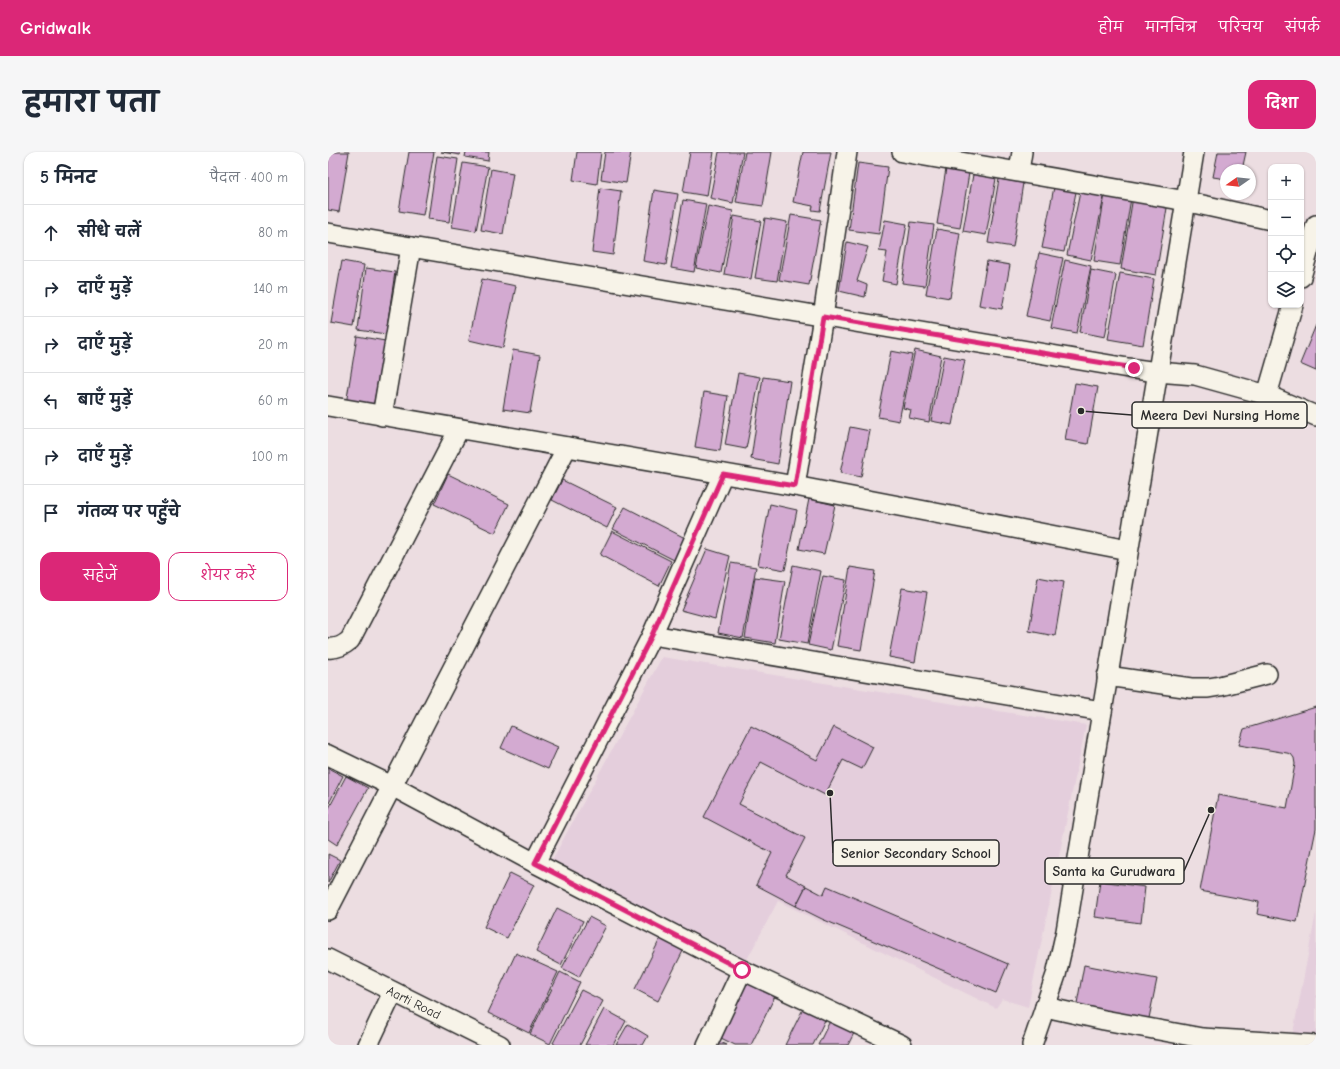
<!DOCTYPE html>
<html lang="hi">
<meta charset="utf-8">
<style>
:root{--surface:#fff;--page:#f6f6f7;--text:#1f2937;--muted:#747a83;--line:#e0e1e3;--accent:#db2777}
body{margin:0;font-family:"Comic Neue","Playpen Sans Deva",sans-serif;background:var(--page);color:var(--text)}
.controls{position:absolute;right:12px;top:12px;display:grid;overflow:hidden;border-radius:8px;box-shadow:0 1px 3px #0004}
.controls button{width:36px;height:36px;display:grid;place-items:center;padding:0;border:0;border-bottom:1px solid var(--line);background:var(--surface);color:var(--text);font:20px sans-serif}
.compass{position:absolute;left:892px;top:12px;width:36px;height:36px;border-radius:50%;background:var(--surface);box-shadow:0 1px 3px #0004;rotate:256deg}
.stop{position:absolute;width:12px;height:12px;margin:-9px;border:3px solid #db2777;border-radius:50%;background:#fff}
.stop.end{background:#db2777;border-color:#fff;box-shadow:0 1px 4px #0008}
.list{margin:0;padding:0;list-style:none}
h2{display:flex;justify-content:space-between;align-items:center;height:52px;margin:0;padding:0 16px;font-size:17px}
h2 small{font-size:13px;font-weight:400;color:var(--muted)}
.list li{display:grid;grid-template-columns:26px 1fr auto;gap:12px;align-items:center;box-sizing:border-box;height:56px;padding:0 16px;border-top:1px solid var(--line)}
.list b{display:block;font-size:15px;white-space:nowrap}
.list em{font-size:13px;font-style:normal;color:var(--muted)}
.actions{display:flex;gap:8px;padding:12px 16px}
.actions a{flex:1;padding:9px 0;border:1px solid var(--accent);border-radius:12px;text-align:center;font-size:14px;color:var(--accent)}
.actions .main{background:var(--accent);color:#fff}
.icon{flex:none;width:22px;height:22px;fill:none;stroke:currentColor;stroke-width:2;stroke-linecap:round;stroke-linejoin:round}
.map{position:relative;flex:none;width:988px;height:893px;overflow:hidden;border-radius:12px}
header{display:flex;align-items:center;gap:24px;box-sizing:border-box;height:56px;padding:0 20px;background:var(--accent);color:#fff}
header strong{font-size:19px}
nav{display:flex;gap:22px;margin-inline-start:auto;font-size:14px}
.intro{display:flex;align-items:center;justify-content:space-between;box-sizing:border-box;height:96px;padding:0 24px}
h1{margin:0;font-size:28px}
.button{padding:10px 18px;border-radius:12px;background:var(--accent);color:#fff;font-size:14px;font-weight:700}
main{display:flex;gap:24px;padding:0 24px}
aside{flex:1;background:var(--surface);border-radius:12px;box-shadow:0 1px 3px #0004}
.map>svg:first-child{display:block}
.built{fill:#e4cedc}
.building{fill:#d3aad1;stroke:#2b2b2b}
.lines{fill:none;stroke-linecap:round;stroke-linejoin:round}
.street-casing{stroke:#2b2b2b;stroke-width:22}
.street{stroke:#f7f3e8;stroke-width:19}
.route{stroke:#db2777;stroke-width:5}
.labels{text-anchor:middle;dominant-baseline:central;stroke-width:3;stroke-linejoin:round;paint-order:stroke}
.street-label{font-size:13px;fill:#2b2b2b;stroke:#f7f3e8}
.leader{fill:none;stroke:#2b2b2b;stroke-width:1.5}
.callout-dot{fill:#2b2b2b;stroke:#f7f3e8;stroke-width:1.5}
.callout{fill:#f7f3e8;stroke:#2b2b2b;stroke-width:1.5}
.callout-label{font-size:14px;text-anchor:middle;font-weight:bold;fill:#2b2b2b}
</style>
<header>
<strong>Gridwalk</strong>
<nav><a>होम</a><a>मानचित्र</a><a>परिचय</a><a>संपर्क</a></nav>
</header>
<div class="intro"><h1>हमारा पता</h1><a class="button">दिशा</a></div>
<main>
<aside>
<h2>5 मिनट<small>पैदल · 400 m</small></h2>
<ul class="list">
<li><svg class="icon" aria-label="ahead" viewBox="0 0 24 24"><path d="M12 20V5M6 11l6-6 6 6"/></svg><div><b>सीधे चलें</b></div><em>80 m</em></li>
<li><svg class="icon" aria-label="right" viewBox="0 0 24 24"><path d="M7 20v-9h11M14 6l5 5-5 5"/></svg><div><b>दाएँ मुड़ें</b></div><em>140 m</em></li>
<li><svg class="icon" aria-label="right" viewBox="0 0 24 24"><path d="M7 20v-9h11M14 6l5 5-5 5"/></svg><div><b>दाएँ मुड़ें</b></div><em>20 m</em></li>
<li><svg class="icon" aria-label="left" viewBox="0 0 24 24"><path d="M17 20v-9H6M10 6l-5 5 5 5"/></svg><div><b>बाएँ मुड़ें</b></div><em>60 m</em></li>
<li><svg class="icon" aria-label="right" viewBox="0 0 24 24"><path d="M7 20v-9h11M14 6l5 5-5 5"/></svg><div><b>दाएँ मुड़ें</b></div><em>100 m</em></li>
<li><svg class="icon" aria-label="arrive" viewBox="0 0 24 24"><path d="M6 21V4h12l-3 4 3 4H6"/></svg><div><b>गंतव्य पर पहुँचे</b></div></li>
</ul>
<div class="actions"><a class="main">सहेजें</a><a>शेयर करें</a></div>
</aside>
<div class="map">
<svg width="988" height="893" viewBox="0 0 988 893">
<rect width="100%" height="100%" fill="#ecdde1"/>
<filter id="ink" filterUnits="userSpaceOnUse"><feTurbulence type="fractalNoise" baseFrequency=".025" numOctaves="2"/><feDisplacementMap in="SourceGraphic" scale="8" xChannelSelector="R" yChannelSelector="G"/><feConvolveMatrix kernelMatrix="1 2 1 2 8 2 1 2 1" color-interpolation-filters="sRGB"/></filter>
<g filter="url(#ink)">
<g class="built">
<path d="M334,505L758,573L700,855L674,847L668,856L450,749L417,811L223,710Z"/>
<path d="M988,761V882L965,881Z"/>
</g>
<g class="building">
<path d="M0,0H21L11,60L0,58Z"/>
<path d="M81,0H106L95,63L71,59Z"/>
<path d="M113,0H132V3Z"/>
<path d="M138,0H161L160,9L137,5Z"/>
<path d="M249,0H273L269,32L245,28Z"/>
<path d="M277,0H303L298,31L273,27Z"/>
<path d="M362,0H386L379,44L355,40Z"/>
<path d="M391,0H415L405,51L382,46Z"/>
<path d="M417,0H444L435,54L408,50Z"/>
<path d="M475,0H503L492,59L484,58L485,54L465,50Z"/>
<path d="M890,0H918L914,18H898V27L885,25Z"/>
<path d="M109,4L130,7L121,70L100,67Z"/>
<path d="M135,11L160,15L148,79L124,75Z"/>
<path d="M530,11L560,15L551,82L521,78Z"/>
<path d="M619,11L642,15L632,76L609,72Z"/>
<path d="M163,17L185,21L175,82L153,78Z"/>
<path d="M646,17L669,21L658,83L635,79Z"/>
<path d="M671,27L695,31L685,95L660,91Z"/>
<path d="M726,35L748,40L736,100L714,96Z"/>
<path d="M272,36L293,39L285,103L264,100Z"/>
<path d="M326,38L350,42L338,113L315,109Z"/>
<path d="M752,40L776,45L763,108L739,103Z"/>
<path d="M777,42L803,46L792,113L766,109Z"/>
<path d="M805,45L840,50L828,123L793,117Z"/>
<path d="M355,48L378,52L366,120L343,116Z"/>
<path d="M380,54L405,59L393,121L368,116Z"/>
<path d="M463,63L493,68L481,133L451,128Z"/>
<path d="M406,64L433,69L423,127L396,122Z"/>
<path d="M437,66L459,70L449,129L427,126Z"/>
<path d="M557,68L579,72L568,132L554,129L559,100L551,99Z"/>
<path d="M583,70L606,73L597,134L574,131Z"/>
<path d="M609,77L632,81L622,146L598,142Z"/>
<path d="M519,90L540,95L529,129L539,133L537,145L511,139Z"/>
<path d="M711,101L735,106L722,169L698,164Z"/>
<path d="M737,108L763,114L749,181L723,176Z"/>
<path d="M14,109L36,113L26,175L3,171Z"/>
<path d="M659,109L682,113L674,157L651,153Z"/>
<path d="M38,116L67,120L58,182L30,178Z"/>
<path d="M763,118L788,123L777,185L752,180Z"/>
<path d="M792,121L826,127L815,193L780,187Z"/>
<path d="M154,127L188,134L175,196L141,188Z"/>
<path d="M988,173V219L972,212Z"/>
<path d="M29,184L57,189L45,256L18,252Z"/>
<path d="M185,198L212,203L202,261L175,257Z"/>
<path d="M587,198L613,204L601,270L581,266L583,258L575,256Z"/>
<path d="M563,199L584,203L571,269L550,265Z"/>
<path d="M616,204L637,208L624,273L603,269Z"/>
<path d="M410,221L432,225L418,297L397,293Z"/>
<path d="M435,225L462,229L450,312L423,307Z"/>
<path d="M747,231L770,235L760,292L737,288Z"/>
<path d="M376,240L400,244L392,299L367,295Z"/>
<path d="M522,275L542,279L533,325L512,321Z"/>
<path d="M120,322L181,352L167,381L106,352Z"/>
<path d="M234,328L289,355L279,376L224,348Z"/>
<path d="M481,347L507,353L496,402L471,397Z"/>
<path d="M442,352L469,358L457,418L430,413Z"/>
<path d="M297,355L357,386L346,408L285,377Z"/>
<path d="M284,379L343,409L331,434L272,403Z"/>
<path d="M379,397L402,404L387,467L353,458Z"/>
<path d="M403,411L428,415L415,486L390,481Z"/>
<path d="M465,413L493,419L479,492L451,487Z"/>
<path d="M522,415L547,419L533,498L509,494Z"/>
<path d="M495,424L518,428L503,498L480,493Z"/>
<path d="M427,425L457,429L447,491L417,486Z"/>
<path d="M710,425L736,430L727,484L701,479Z"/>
<path d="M574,436L599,440L587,510L561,505Z"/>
<path d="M988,555V677L969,770L929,762L931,750L872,739L890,643L959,656L967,612L966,606L963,602L959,601L911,593L916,577Z"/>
<path d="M183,574L230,595L220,617L173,596Z"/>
<path d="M423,574L489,608L506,575L545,595L534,617L515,608L497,643L433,610L411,652L477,686L458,723L478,734L468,754L428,733L444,701L376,665Z"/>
<path d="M0,616L15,624L0,653Z"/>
<path d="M18,624L40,636L9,693L0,687V658Z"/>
<path d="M0,702L12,708L0,731Z"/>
<path d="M182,721L206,733L179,786L156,775Z"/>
<path d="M772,729L817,735L813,771L767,765Z"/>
<path d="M478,734L495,743L499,734L680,812L668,841L494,767L468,754Z"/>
<path d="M229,756L255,769L233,813L208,800Z"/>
<path d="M261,765L278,774L251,825L234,816Z"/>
<path d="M334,783L357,795L330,849L307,837Z"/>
<path d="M188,801L230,820L201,881L160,861Z"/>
<path d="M756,813L829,827L820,871L748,857Z"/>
<path d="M232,820L252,830L222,892L202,882Z"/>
<path d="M419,827L448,842L423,893H407L391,885Z"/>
<path d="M253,838L275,849L252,893H228L225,891Z"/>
<path d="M276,857L298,869L285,893H257Z"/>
<path d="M475,857L497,868L485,893H457Z"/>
<path d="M502,869L526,881L520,893H490Z"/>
<path d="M300,872L320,884L315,893H288Z"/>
<path d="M390,889L399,893H388Z"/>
</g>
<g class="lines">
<g class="street-casing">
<g id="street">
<path d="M574,0L847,47L943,68"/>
<path d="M691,19L694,0"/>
<path d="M0,81L800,216L829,220L867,223L939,243L988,264"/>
<path d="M973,125L988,73"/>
<path d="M939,243L965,153"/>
<path d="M0,254L467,334L800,398"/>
<path d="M54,264L83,95"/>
<path d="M467,334L495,165L519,0"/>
<path d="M324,483L774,559"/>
<path d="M0,496C9,497 15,494 22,488L131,277"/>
<path d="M779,524L863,536H880L892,534L939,522"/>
<path d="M0,603L64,634L207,711L414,818L574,893"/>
<path d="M207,711L324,483L395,322"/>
<path d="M0,758L239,295"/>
<path id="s1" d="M0,807L172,893"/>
<path d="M717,855L776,868L874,886L988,893"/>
<path d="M40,893L65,840"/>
<path d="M379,893L414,818"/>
<path d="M704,893L728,823L738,779L866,0"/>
</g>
</g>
<use href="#street" class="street"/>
</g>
</g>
<g class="lines" filter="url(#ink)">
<path class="route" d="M414,818L207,711L324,483L395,322L467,334L495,165L806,216"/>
</g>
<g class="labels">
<g class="street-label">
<text stroke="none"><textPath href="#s1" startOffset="96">Aarti Road</textPath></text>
</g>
</g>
<path class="leader" d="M753 259L804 263M502 641L505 701M883 658L856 719"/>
<g class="callout-dot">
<circle cx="753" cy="259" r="4"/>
<circle cx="502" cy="641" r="4"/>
<circle cx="883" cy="658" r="4"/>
</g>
<g class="callout">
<rect x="804" y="250" width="175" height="26" rx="4"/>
<rect x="505" y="688" width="166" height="26" rx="4"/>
<rect x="717" y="706" width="139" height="26" rx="4"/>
</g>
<g class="callout-label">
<text x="892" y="268">Meera Devi Nursing Home</text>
<text x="588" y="706">Senior Secondary School</text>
<text x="786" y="724">Santa ka Gurudwara</text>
</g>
</svg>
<div class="controls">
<button>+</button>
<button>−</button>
<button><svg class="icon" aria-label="locate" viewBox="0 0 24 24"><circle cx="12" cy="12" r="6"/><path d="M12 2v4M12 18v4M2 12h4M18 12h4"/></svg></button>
<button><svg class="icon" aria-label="layers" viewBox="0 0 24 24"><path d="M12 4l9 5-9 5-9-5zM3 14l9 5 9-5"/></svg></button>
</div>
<svg class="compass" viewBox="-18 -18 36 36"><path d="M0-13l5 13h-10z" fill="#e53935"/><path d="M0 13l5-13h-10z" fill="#747a83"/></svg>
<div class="stop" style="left:414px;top:818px"></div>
<div class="stop end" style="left:806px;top:216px"></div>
</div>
</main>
